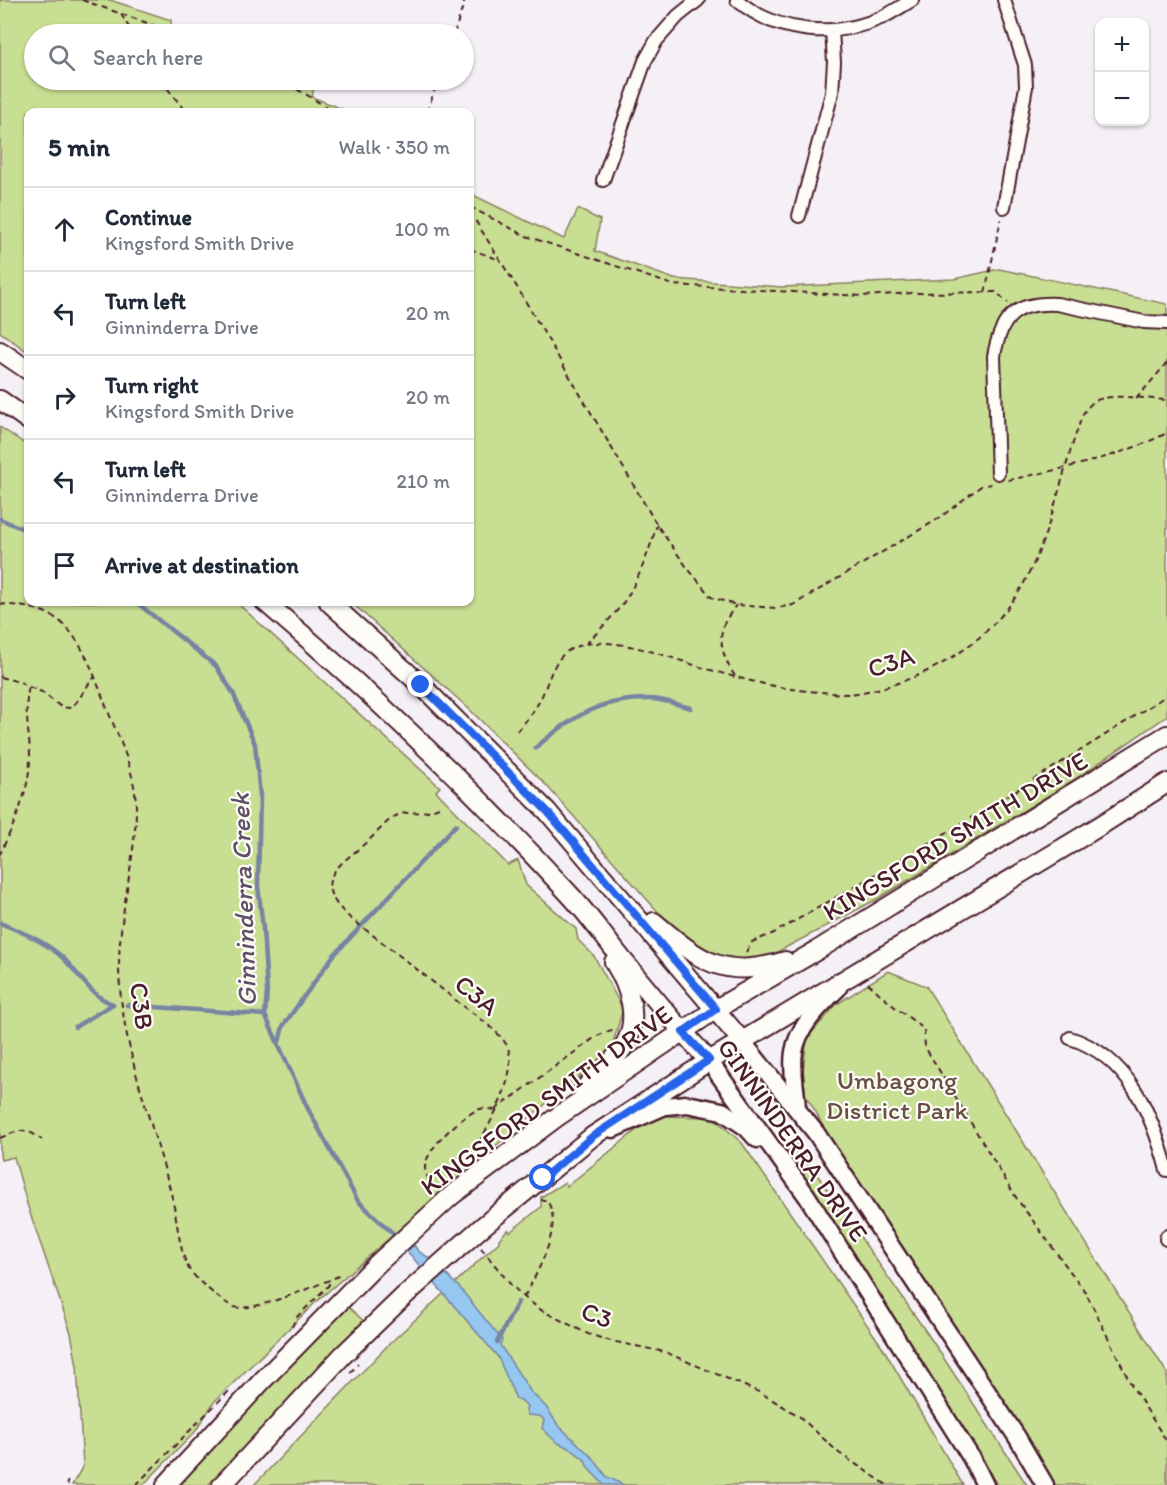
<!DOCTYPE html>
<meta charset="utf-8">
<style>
:root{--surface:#fff;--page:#f2f2f3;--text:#1f2937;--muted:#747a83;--line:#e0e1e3}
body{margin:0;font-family:Itim,sans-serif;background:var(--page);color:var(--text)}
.controls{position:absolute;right:18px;top:18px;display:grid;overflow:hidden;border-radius:12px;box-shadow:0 2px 4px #0004}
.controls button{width:54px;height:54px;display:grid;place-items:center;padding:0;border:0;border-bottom:2px solid var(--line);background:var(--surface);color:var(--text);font:30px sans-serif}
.stop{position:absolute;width:18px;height:18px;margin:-14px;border:4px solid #2563eb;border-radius:50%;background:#fff}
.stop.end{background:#2563eb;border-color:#fff;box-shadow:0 2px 6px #0008}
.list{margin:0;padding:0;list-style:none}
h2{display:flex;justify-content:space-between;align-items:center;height:78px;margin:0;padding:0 24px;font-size:26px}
h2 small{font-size:20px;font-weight:400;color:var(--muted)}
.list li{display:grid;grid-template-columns:39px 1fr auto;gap:18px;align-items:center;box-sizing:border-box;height:84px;padding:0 24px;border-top:2px solid var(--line)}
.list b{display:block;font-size:22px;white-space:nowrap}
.list p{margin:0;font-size:20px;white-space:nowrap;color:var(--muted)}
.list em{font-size:20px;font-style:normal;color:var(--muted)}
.icon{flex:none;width:33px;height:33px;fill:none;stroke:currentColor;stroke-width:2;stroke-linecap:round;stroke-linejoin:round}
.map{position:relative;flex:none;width:1167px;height:1485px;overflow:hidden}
.search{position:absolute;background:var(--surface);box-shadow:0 2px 4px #0004;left:24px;top:24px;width:450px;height:66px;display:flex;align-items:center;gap:15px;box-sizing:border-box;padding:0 21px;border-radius:33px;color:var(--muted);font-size:22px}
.panel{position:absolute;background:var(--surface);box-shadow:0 2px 4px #0004;left:24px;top:108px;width:450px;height:498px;border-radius:12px}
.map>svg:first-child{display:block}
.green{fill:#c8de93;stroke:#897e5f;stroke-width:1.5}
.water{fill:#95c7f1;stroke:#7784a2;stroke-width:1.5}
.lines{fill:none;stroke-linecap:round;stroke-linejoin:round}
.stream{stroke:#7784a2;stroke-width:4.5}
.minor-casing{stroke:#4a1f2b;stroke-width:16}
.secondary-casing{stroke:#4a1f2b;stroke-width:21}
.primary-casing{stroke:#4a1f2b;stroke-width:22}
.path{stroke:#4a1f2b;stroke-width:2;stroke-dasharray:6 4.5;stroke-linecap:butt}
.minor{stroke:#fdfcf7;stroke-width:12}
.secondary{stroke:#fdfcf7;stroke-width:16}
.primary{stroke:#fdfcf7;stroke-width:18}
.primary-bridge-casing{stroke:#4a1f2b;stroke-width:22;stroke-linecap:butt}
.primary-bridge{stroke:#fdfcf7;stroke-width:18}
.route{stroke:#2563eb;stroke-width:8}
.labels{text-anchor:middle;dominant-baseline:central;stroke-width:4.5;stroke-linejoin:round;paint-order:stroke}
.street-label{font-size:26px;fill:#4a1f2b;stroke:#fdfcf7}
.park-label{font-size:26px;fill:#6a4f45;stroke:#fdfcf7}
.water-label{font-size:27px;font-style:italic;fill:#605166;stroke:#fdfcf7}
</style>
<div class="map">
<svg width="1167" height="1485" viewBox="0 0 1167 1485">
<rect width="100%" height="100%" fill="#f5f0f6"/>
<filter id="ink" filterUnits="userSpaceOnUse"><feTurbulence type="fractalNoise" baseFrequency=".0167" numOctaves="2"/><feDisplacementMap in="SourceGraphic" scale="12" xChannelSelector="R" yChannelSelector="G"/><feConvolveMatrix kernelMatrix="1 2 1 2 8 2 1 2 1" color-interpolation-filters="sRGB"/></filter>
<g filter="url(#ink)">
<g class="green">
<path d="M0,0H110L171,20V33L176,34H34V80H315L312,97L350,112H28V352L0,332Z"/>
<path d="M470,190L475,196L564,239L578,209L600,220L595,251L674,279L782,287L954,279L999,269L1167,304V716L1074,780L879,898L768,957L726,964L681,938L546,785L468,708L351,602H470Z"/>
<path d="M0,427L28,446V602H236L440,787L436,791L508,865L518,860L526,885L576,929L578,940L594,956L623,1009L611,1050L513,1131L317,1301L214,1402L195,1432L143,1485H72L83,1466L77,1366L71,1333L28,1207L14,1157L1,1160L0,1156Z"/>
<path d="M888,971L926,986L1167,1373V1485H1052L826,1134L816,1112L805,1095V1087L802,1079L807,1038L837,1004Z"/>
<path d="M654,1116L713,1117L742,1143L883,1348L963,1485H254L388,1345L499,1242V1239L508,1229L510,1232L541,1207V1197L565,1182L567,1186Z"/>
<path d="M793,1140L929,1336L1027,1485H997L984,1461L911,1351L787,1153Z"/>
<path d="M347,1306L365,1322L208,1485H176Z"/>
</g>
<path class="water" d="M414,1245L418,1251L428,1257L459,1287L502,1340L500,1345L531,1392L546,1407L558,1425L593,1458L607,1477L624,1485H604L588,1468L585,1460L571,1449L556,1442L542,1428L544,1420L540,1416L528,1415L526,1410L527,1406L521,1400L516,1399L498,1357L407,1251Z"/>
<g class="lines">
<g class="stream">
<path d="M0,519L28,531"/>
<path d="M136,602L216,666L233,693L255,744L260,796L258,886L263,928L267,991L265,1015L308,1109L358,1201L399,1239"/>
<path d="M535,748C572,717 600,698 650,699C664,699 678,705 691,708"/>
<path d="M0,923C22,932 44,941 62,957C80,974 89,995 113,1004"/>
<path d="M127,1005L265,1015"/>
<path d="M75,1027L113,1004"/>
<path d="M279,1042L283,1026L333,956L456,825"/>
<path d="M497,1342L518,1302"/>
</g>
<g class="minor-casing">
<g id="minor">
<path d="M737,0C777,34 836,39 883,17C893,12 902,6 912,0"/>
<path d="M603,180L645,61L656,41L678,16L698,0"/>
<path d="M1004,207L1026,87L1025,65L1004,0"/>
<path d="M799,216L832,93L834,62L832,30"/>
<path d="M998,473L994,356C1001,316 1016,302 1057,304L1144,322L1167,323"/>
<path d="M1070,1038C1129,1057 1152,1114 1167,1170"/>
<path d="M1166,1239L1167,1236"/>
</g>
</g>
<g class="secondary-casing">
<g id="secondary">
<path d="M741,1040L816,1133L1017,1437L1045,1485"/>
<path d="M709,1061L807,1196L972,1459L985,1485"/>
<path d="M797,1108C796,1091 791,1070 794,1052C798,1026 820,1006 838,988"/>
<path d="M613,1129L665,1106L687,1104L722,1111L746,1127L757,1139"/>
</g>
</g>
<g class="primary-casing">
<g id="primary">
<path d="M0,351L28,370"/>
<path d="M0,400L28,420"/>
<path d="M265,602C373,694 476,792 572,897C591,918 608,942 626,964C653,997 680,1029 709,1061"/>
<path d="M329,602L421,685L547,811L741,1040"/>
<path d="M654,922C700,961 723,980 785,961"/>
<path d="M583,1090C596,1076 614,1062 624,1046C641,1019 629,986 614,962"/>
<path d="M451,1196L557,1117L716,1009L816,951L1167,735"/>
<path d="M482,1227L593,1136L709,1061L1098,827L1167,783"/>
<path d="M166,1485L262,1381L377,1264"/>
<path d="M222,1485L343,1355L403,1297"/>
</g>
</g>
<g class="path">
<path d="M82,0L178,34"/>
<path d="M121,14L133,34"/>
<path d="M454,34L465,0"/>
<path d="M161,80L186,112"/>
<path d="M278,80L304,93L334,112"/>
<path d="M427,112L438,80"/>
<path d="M470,207L526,236L673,285L862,296L913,293L996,292L1008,303"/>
<path d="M470,212L520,292L657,525L686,566L711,597L736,605L775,608L793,605L938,519L981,486L991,484"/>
<path d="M470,249L500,260"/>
<path d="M985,293L1001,219"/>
<path d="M1136,399L1167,363"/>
<path d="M1008,480C1062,469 1117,458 1167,433"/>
<path d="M0,604C23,606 47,608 64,625C86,647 95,678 106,706C119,739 137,774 136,811C135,863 119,913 119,966C120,1046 153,1121 172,1197C177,1218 179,1251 189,1269C196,1280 222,1302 234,1307C253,1313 323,1283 343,1274"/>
<path d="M586,644C598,632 610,619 621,606C639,581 648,553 657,525"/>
<path d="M735,676C725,662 718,643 723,626C726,619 732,611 736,605"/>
<path d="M0,677L20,682L29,687C23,710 30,733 30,757C30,790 14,824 0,854"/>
<path d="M29,687L42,692L61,707L70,708C81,700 85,686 95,677"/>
<path d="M517,731C526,721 535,710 541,698C550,679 553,656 575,647C613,633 669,658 707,669C745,680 782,690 822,692C830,693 840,694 849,694C919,686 992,644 1025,581C1053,529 1062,469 1083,414C1087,408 1092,401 1100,399C1118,394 1148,399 1167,400"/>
<path d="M439,807C433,809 427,812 421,812C414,813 405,812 398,815C387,820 379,831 370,839C341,866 307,879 349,917C386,945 422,973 458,1002C472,1013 497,1029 506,1044C524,1073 479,1147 460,1168"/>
<path d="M746,952L752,942L774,933C907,857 1039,779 1167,695"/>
<path d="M868,983L891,1004L924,1029L925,1047L1017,1199L1086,1293L1132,1386L1167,1442"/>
<path d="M495,1110L597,1036L614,1029"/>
<path d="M0,1138C20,1130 24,1126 42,1140"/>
<path d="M435,1189C431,1183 426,1177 425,1168C425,1149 460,1118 477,1110C483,1107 489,1109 495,1110"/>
<path d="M481,1248L511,1285L524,1297L541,1310L588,1334L611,1341L665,1352L761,1393L799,1416L839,1453L887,1485"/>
<path d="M524,1297C536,1275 566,1223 546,1200H541"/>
<path d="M292,1327L296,1318L329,1285L328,1280"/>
<path d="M350,1373L358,1364"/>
<path d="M67,1481L68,1485"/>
<path d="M136,1485L229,1391"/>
</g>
<use href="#minor" class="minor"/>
<use href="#secondary" class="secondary"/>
<use href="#primary" class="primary"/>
<g class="primary-bridge-casing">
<g id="primary-bridge">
<path d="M377,1264L451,1196"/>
<path d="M403,1297L482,1227"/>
</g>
</g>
<use href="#primary-bridge" class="primary-bridge"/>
</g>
</g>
<g class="lines" filter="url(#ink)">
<path class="route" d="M421,685L547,811L716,1009L683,1032L709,1060L593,1136L543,1178"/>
</g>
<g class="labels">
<g class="street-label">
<text transform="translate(891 662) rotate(-18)">C3A</text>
<text transform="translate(955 836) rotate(-31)">KINGSFORD SMITH DRIVE</text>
<text transform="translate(477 995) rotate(39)">C3A</text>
<text transform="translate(142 1006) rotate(82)">C3B</text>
<text transform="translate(546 1100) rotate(-36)">KINGSFORD SMITH DRIVE</text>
<text transform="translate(793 1140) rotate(55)">GINNINDERRA DRIVE</text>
<text transform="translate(597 1315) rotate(21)">C3</text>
</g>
<g class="park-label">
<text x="897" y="1080">Umbagong<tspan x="897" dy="30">District Park</tspan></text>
</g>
<g class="water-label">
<text transform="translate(243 900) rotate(-92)">Ginninderra Creek</text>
</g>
</g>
</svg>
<div class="controls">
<button>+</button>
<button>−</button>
</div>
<div class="stop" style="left:543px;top:1178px"></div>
<div class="stop end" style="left:421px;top:685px"></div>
<div class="search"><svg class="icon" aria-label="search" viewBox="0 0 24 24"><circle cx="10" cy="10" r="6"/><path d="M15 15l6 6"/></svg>Search here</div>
<section class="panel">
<h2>5 min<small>Walk · 350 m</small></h2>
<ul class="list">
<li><svg class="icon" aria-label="ahead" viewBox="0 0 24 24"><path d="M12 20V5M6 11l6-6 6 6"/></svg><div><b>Continue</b><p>Kingsford Smith Drive</p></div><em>100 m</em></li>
<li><svg class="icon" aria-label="left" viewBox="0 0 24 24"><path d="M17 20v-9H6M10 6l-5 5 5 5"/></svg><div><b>Turn left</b><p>Ginninderra Drive</p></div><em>20 m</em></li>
<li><svg class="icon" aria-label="right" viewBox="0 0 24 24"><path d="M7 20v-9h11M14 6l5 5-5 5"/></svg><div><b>Turn right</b><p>Kingsford Smith Drive</p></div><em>20 m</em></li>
<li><svg class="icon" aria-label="left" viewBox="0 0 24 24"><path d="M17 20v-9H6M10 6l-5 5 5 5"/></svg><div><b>Turn left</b><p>Ginninderra Drive</p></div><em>210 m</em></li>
<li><svg class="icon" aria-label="arrive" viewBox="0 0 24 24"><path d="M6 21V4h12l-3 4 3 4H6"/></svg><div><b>Arrive at destination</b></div></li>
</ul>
</section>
</div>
